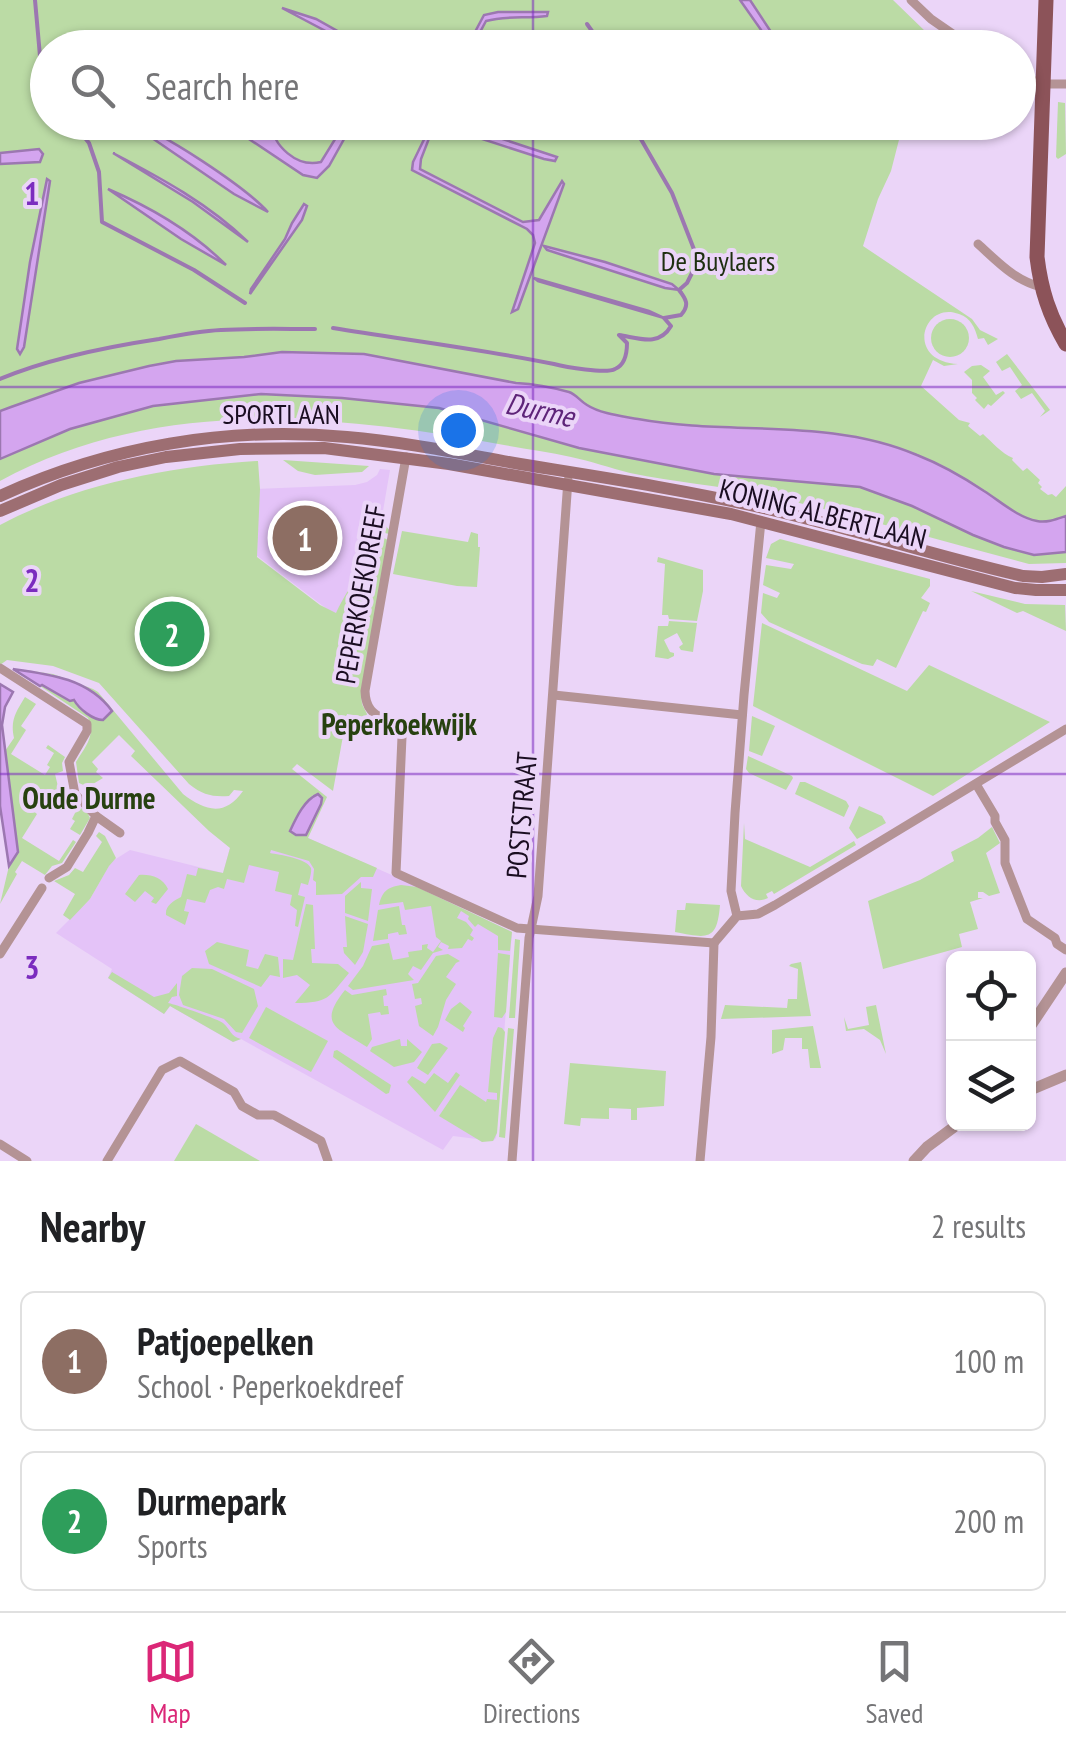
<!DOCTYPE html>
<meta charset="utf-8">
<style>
:root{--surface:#fff;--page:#f2f2f2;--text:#202124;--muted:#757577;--line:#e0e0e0;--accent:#db2777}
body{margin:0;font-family:"PT Sans Narrow",sans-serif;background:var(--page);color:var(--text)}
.controls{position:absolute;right:30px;bottom:30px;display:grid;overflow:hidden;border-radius:15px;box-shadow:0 2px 8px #0004}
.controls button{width:90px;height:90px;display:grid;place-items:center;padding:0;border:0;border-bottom:2px solid var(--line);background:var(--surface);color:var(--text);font:50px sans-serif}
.you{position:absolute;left:458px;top:430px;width:35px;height:35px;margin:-25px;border:8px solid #fff;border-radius:50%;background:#1a73e8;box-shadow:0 0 0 15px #1a73e833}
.badge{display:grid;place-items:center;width:65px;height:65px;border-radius:50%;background:var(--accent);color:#fff;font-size:32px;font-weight:700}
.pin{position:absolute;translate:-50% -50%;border:5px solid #fff;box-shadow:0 2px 10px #0006}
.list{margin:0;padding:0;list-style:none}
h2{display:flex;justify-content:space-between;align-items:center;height:130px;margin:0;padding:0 40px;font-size:42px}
h2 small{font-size:32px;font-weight:400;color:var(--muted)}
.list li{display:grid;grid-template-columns:65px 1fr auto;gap:30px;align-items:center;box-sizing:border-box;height:140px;margin:0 20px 20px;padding:0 20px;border:2px solid var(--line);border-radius:15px}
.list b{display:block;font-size:38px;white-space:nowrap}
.list p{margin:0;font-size:32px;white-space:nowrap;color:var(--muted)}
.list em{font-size:32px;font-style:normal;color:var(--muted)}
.icon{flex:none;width:55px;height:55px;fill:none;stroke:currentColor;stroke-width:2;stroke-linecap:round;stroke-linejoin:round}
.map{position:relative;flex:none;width:1066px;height:1161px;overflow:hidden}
.search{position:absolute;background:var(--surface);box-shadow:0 2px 8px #0004;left:30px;right:30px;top:30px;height:110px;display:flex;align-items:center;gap:25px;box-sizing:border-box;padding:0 35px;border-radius:55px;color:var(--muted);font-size:38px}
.sheet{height:450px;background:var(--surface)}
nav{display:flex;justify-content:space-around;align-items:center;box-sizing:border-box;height:140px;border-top:2px solid var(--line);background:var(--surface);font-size:28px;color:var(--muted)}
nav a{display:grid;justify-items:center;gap:5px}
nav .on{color:var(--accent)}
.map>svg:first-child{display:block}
.built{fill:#e4c3f8}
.green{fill:#bbdba5;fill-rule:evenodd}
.water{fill:#d4a5ef;stroke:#9c77b1;stroke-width:2.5}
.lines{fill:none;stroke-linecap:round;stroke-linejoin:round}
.stream{stroke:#9c77b1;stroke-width:4}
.minor{stroke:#b49395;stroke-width:9}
.tertiary{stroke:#b49395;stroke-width:11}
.secondary{stroke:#9d6e72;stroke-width:12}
.primary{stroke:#8c5359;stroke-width:15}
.grid{fill:none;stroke:#7b2cbf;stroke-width:2.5;stroke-opacity:0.55}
.labels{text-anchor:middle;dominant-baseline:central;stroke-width:8;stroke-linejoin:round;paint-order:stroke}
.park-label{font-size:28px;fill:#1e2f10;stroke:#ebd5f8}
.street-label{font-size:28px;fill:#1a0d21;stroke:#ebd5f8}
.water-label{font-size:30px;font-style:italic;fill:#5e2479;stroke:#ebd5f8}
.neighbourhood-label{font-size:30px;font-weight:bold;fill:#274110;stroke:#ebd5f8}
.grid-label{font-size:32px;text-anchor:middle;font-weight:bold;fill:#7b2cbf;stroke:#ebd5f8;stroke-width:8;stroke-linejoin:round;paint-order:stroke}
</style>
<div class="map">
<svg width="1066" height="1161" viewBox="0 0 1066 1161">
<rect width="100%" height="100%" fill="#ebd5f8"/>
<g class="built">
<path d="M380,469L390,470L372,575L348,625L151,475L255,489L355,485L367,482L377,475Z"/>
<path d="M308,838L394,876L512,932L496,1138L493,1141L453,1136L443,1150L241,1039L233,1042L170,1006L164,1014L108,978L112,969L56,933L90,899L111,862L130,850L223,873L231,844Z"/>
</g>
<g class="green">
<path d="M0,0H893L927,33L951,45V47L48,48V122L907,123L901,132L891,171L878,199L863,246L972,319L980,330L998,339L988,345L984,338L978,339C975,328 971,318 959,314C923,300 904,361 958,364L944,366L933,360L921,386L959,420L970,423L968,426L980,436L983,434C993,443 1001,453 1013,458L1012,460L1023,471L1027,468L1040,480L1038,483L1042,487L1040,489L1048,495L1052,494L1056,497L1066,486V516C1056,519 1047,523 1037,521C1015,517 995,498 978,487C959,474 937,464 917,455C829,416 730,436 638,419C622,416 601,414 587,405C579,401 577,395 569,392C551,386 534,384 516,383L364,354L282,352L244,357L176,361L149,366L79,383L0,411Z"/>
<path d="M1058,102L1065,103L1066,154L1058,159L1056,157Z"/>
<circle cx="950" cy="338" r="19"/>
<path d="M1007,354L1050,410L1040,417L1045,411L1032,393L1021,399L1015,391L1022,385L1010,367L1002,371L996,362Z"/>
<path d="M981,365L990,371L983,377L996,395L1003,391L1005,393L991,406L988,404L984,409L975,400L977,398L972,393V380L964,372L972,366Z"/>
<path d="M261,394L342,398L439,408L579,448L714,474L860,487L912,506L973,535L1004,547L1034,555L1066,552V563L1029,564C941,541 854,515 765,495C720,486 675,482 630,473C610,468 591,461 571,457C549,452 526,449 504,445C335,414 157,396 0,481V459L70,429L153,406Z"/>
<path d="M283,460L369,466L362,472L315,475L298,471Z"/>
<path d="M258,461L260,489L257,557L320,605L336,613C351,581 375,555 381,520L390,531L389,534L385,533L384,538L388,540L361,691L362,704L367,714L366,717L347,714L333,791L297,764L292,769L327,797L308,838L377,868L373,877H361L342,894L316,895V882L313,880L314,869L309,861L271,850L270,853C280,855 306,858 311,868C312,872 309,881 308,885L301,883L298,895L305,897L298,927L295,926L297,910L290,905L292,895L275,891L279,872L249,865L244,883L227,879L224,889L218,887L210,890L205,903L187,899L184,911L189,912L185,925L166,915C165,906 173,901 181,897L187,874L196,876L198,868L189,866L223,873L230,848L209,831L131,756L135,751L119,735L92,762L98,769L96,772L103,778L88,787L79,783L76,762C85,747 96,736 88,718L40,686L42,685L70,701L73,700L77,706L101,721L90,689L50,674L11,668L53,674L93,689L98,692L183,794C205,811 225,817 243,791L234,790L229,796C212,797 203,795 189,784L99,683L53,666L7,660L0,665V525C77,484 172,466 258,461ZM313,795L321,804L306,835L291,831L301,811Z"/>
<path d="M402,531L468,542L471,532L478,534V547H480L477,587L457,586L393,574Z"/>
<path d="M780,539L930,579V586L921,598L930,603L926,612L923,611L896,668L877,659L873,666L862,664L769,622L761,613L763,593L777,598L780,593L763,585L766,565L791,569L794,564L766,558L771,544Z"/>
<path d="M658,557L703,570V591L697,621L669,619L668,615H662L665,564L657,562Z"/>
<path d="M971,591L1025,604L1065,605L1066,631L1023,611L1017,613Z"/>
<path d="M669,621L697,623L693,652L681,650L679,647L683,644L677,633L664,640L670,652L674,653V656L668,659L655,657L658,626H668Z"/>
<path d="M762,623L907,691L929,665L1050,722L933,796L753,706Z"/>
<path d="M25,697L36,704L21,726L26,730L11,754L45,775L50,767L47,765L54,753L46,748L48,745L65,757L62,763L63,771L55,774L60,795L68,794L70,801L87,812L90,818L80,835L70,829L75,821L72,819L76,811L44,791L32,810L37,814L22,838L59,861L73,840L76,842L62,863L52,866L45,875L22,861L15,872L17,874L0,904L9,866L18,852L5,751L14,738C10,720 16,712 25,697Z"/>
<path d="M752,716L775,726L762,756L749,751Z"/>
<path d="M748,756L792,776L793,778L786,790L749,773L746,769Z"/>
<path d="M800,782H805L846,801L849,806L844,817L795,794Z"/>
<path d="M859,806L882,816L886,823L857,839L849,828Z"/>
<path d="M744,823L745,839L810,867L854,841L856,845L774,894L772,891L766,894L768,898C756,904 746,897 741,886Z"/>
<path d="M992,827L1000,843L986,853L1000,893L989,896L983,892H978V898H983L970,902L978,929L959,934L962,947L883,969L868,901L920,880L954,861L951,852L978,838Z"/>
<path d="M99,832L105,836L116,858L109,866L90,899L70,920L63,915L75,894L54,881L69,875L75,868L83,872L102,842L96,836Z"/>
<path d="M139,875C151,874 163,878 168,889L156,904L151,902L154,898L145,891L135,902L125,894Z"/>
<path d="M361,882V888L372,889L368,921L345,913V896Z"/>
<path d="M401,885L417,887L512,932L510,951L498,950V936L478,924L475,927L468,919L469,916L461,911L457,918L466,922L473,930L470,935L474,938L472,941L468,939L462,948L448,949L449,946L441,942L438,947L443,950L433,953L421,970L413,966L408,974L414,980L353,990L348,986L363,966L372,946L389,943L393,960L409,957L408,952L422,950V945L428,944L427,948L433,952L441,941L436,937L431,906L405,910L403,902L379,905C382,892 387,887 401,885Z"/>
<path d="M686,903L720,905C717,942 707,938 675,932L677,910H685Z"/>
<path d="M306,904L313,905L315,949H311L312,963L338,964L349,973C328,998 329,1003 295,1003L310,985L297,975L283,978V959L293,960Z"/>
<path d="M399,906L402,925H405L407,934L399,935L398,932L388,934V939L373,941L378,910Z"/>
<path d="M345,916L368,924L363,952L355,965L344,953L343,947H347Z"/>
<path d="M515,939L520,940L515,1018H509Z"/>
<path d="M217,942L249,950L246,966L258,969L265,954L278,957L280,977L270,975L261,987L209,964L205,951Z"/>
<path d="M498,953L510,955L506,1012L502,1018L494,1017Z"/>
<path d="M448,954L460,961L456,963L446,977L456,984L446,1000L438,1027L433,1036L419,1026L415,1006L422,1004L421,998L415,999L412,984L418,983L436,956Z"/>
<path d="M801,962L811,1016L721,1019L725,1005L787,1008L788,999H797L798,969L789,966L791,964Z"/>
<path d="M192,968L212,969L254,989L258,1006L242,1033L236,1032L224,1019L183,1005L179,995L182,976Z"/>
<path d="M112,972L154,997L169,993L177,983V996L172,997L168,1003C174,1004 218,1019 223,1023C231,1030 230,1036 241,1039L233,1042L170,1006L164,1014L108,978Z"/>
<path d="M386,989L387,995L383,996L384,1006H388L389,1014L381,1015L380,1012L368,1014L372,1039L367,1047C337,1028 317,1025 345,990L352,995Z"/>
<path d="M460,1002L472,1012L463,1026L465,1028L463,1032L445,1020L451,1009Z"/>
<path d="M876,1005L877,1010L886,1054L880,1040L864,1029L846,1031L844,1017L848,1029L869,1025L866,1007Z"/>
<path d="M266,1007L328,1041L311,1072L249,1038Z"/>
<path d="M813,1026L821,1068H810L808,1049H802V1038H785L783,1050L772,1054V1030Z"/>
<path d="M498,1027L502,1028L505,1032L497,1133L493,1141L482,1142L439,1116L460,1085L486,1102L487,1099L497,1100V1093L488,1092L493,1038Z"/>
<path d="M508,1028L514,1029L505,1138L499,1137Z"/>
<path d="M407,1039L422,1052L414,1062L394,1067L370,1051L372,1047L400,1039L401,1046H407Z"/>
<path d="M440,1043L448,1048L428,1075L417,1068L432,1044Z"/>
<path d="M337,1050L391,1085L389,1093L386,1094L333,1057L334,1051Z"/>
<path d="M570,1063L666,1071L664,1106L637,1108V1120H631V1109L609,1108V1119L581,1118L580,1126L564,1124Z"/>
<path d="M456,1072L460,1075L435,1112L407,1082L412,1076L425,1084L434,1073L448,1083Z"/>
<path d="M196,1124L260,1161H174Z"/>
</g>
<g class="water">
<path d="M740,0H750L781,47H773Z"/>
<path d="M282,8L316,19L366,47L354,46Z"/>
<path d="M498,12H548L547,16C526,19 507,15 486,21L472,47H467L484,15Z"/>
<path d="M130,123C161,130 246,188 268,212L234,194Z"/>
<path d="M225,123H271C273,146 297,168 321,162L345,123H353L329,166L317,178L303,175Z"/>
<path d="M432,123H435L421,159L420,169L523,222L539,220L562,181L564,184L518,309L512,312L535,243L533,235L527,229L412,170L413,162Z"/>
<path d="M451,125L463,126L557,157L555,161L544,159L467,134Z"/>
<path d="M39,149L43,154L40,162L0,164V153Z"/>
<path d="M113,153C161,178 209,204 248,242L193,202Z"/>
<path d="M47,179L50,181L24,347L20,354L17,349L30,262Z"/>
<path d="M108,189C150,207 193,232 226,265L181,239Z"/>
<path d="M304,204L307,206L302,220L250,294L251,289L285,239L292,223Z"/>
<path d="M544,246L605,262L672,284L679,290L665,288L547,250Z"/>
<path d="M534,278L649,311L664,318L538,281Z"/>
<path d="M282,352L364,354L516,383C534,384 551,387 569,392C577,395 579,400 587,405C601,414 622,416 638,419C730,436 828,417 917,455C940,464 963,477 984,491C1000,501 1017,517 1037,521C1047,523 1057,519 1066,516V552L1034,555L1004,547L973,535L912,506L860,487L714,474L579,448L439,408L342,398L261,394L153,406L70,429L0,459V411L11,407L79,383L149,366L176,361L244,357Z"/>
<path d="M13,669C50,674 89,679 112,711L103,720C93,720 79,709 74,700L70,701L42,685L40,686Z"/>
<path d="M0,684L13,692L5,707L2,725L18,852L9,866L0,806Z"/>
<path d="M318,794L322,798L321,804L306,835H296L290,831C296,818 304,800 318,794Z"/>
</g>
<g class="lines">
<g class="stream">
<path d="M35,0L40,56L48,84"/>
<path d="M587,24L604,48"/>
<path d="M72,122L89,143L99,172L102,222L194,270L245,303"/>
<path d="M333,328C407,340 481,349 554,364C565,367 606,374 615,369C625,365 627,353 627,343L619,335C639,338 659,347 671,326L664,318L681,315C690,305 686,299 679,290L687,283L694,269L695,252L672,193L631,122"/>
<path d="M0,379C50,358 106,347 159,339C179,335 200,331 221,330C252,328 284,329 315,329"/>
</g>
<g class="minor">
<path d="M911,0L931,19L973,48"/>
<path d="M1018,75L1043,84H1066"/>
<path d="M978,244C998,262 1014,280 1041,287"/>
<path d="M406,457L365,691C366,723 391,713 402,737L396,873L517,928L714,943"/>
<path d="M0,668L87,724V731L69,762L75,794L96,816L88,833L67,867L49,878"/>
<path d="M554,695L742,715"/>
<path d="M976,784L995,816V822L1005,840V863L1027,919L1055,938L1057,944L1066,950"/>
<path d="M96,816L120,833"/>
<path d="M737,916L731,891L735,813L744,695L761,521"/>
<path d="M714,943L737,916L758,914L775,905L1066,729"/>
<path d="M0,954L42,888"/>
<path d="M0,1144L27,1161"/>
<path d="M107,1161L162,1070L180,1061L234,1092L242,1106L258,1115H274L321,1141L328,1161"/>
<path d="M512,1161L529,938L538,896L568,480"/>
<path d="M700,1161L711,1037L714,943"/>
</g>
<g class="tertiary">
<path d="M1028,1030L1066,973"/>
<path d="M1028,1091L1066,1075"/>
<path d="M914,1161L927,1147L958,1124"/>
</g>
<g class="secondary">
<path d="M0,496C109,446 228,426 347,437C406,442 463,454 520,464C600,477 680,489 759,507C848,527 934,556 1023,576L1042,577L1066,574"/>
<path d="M0,511L61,485L118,467L166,457L240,449L324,448L449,464L731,514L1015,588L1036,590H1066"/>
</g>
<path class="primary" d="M1046,0L1037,257C1041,290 1049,315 1066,344"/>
</g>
<path class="grid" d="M533,0V48M533,122V1161M0,387H1066M0,774H1066"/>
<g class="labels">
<g class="park-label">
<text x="718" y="260">De Buylaers</text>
</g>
<g class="street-label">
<text x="281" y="413">SPORTLAAN</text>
<text transform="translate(823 513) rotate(14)">KONING ALBERTLAAN</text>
<text transform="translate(360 594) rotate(-80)">PEPERKOEKDREEF</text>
<text transform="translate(521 815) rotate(-85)">POSTSTRAAT</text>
</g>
<g class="water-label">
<text transform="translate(540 409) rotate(12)">Durme</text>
</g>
<g class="neighbourhood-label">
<text x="399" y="723">Peperkoekwijk</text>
<text x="89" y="797">Oude Durme</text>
</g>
</g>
<g class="grid-label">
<text x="32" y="205">1</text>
<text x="32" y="592">2</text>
<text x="32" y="979">3</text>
</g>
</svg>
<div class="controls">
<button><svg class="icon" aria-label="locate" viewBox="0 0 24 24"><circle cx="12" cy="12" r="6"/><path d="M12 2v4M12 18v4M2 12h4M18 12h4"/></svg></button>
<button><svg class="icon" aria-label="layers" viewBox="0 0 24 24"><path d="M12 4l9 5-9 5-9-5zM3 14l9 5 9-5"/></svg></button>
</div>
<div class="you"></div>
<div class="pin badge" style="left:305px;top:538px;background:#8d6e63">1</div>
<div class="pin badge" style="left:172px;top:634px;background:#2e9e5b">2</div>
<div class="search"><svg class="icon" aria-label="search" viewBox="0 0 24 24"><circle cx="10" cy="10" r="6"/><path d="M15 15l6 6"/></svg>Search here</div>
</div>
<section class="sheet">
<h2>Nearby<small>2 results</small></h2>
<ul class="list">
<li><span class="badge" style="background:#8d6e63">1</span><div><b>Patjoepelken</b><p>School · Peperkoekdreef</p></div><em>100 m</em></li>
<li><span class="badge" style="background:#2e9e5b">2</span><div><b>Durmepark</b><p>Sports</p></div><em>200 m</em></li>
</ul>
</section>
<nav>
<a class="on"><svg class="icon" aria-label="map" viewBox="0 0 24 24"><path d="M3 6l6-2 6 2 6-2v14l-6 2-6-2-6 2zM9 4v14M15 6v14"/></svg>Map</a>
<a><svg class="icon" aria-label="directions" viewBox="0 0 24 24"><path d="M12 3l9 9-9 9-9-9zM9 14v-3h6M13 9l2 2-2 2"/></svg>Directions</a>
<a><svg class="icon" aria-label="saved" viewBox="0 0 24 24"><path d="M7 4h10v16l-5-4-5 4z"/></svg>Saved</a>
</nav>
